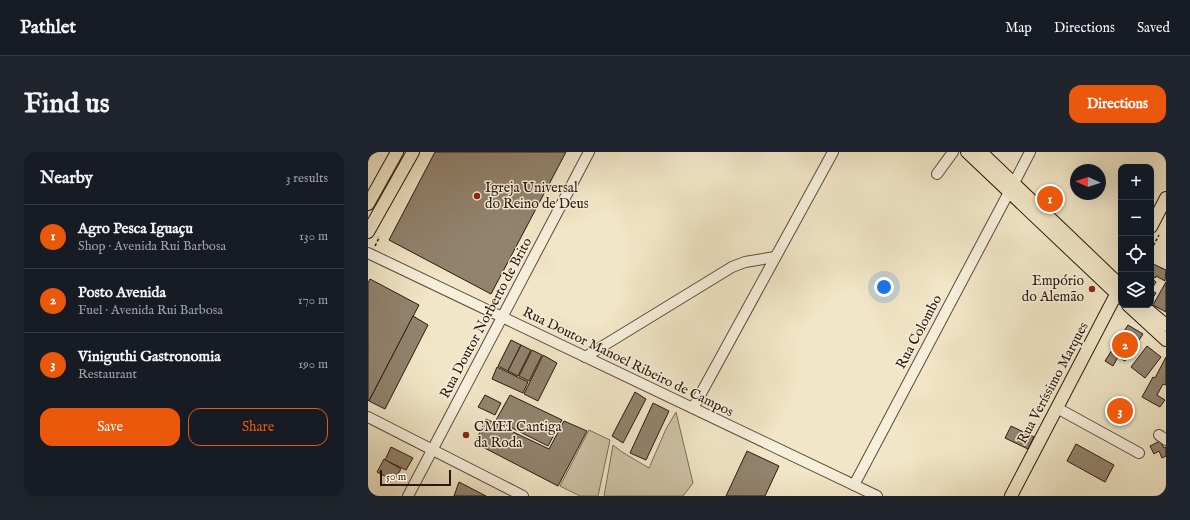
<!DOCTYPE html>
<meta charset="utf-8">
<style>
:root{--surface:#171b24;--page:#20242c;--text:#f1f3f6;--muted:#9ea1a6;--line:#363941;--accent:#ea580c}
body{margin:0;font-family:"IM FELL English",serif;background:var(--page);color:var(--text)}
.controls{position:absolute;right:12px;top:12px;display:grid;overflow:hidden;border-radius:8px;box-shadow:0 4px 16px #0002}
.controls button{width:36px;height:36px;display:grid;place-items:center;padding:0;border:0;border-bottom:1px solid var(--line);background:var(--surface);color:var(--text);font:20px sans-serif}
.compass{position:absolute;left:702px;top:12px;width:36px;height:36px;border-radius:50%;background:var(--surface);box-shadow:0 4px 16px #0002;rotate:273deg}
.scale{position:absolute;left:12px;bottom:10px;width:71px;box-sizing:border-box;padding-left:4px;border:2px solid #2b170e;border-top:0;font-size:11px;line-height:14px;white-space:nowrap;color:#2b170e;-webkit-text-stroke:3px #f6efdb;paint-order:stroke}
.you{position:absolute;left:516px;top:135px;width:14px;height:14px;margin:-10px;border:3px solid #fff;border-radius:50%;background:#1a73e8;box-shadow:0 0 0 6px #1a73e833}
.badge{display:grid;place-items:center;width:26px;height:26px;border-radius:50%;background:var(--accent);color:#fff;font-size:13px;font-weight:700}
.pin{position:absolute;translate:-50% -50%;border:2px solid #fff;box-shadow:0 1px 4px #0006}
.list{margin:0;padding:0;list-style:none}
h2{display:flex;justify-content:space-between;align-items:center;height:52px;margin:0;padding:0 16px;font-size:17px}
h2 small{font-size:13px;font-weight:400;color:var(--muted)}
.list li{display:grid;grid-template-columns:26px 1fr auto;gap:12px;align-items:center;box-sizing:border-box;height:64px;padding:0 16px;border-top:1px solid var(--line)}
.list b{display:block;font-size:15px;white-space:nowrap}
.list p{margin:0;font-size:13px;white-space:nowrap;color:var(--muted)}
.list em{font-size:13px;font-style:normal;color:var(--muted)}
.actions{display:flex;gap:8px;padding:12px 16px}
.actions a{flex:1;padding:9px 0;border:1px solid var(--accent);border-radius:12px;text-align:center;font-size:14px;color:var(--accent)}
.actions .main{background:var(--accent);color:#fff}
.icon{flex:none;width:22px;height:22px;fill:none;stroke:currentColor;stroke-width:2;stroke-linecap:round;stroke-linejoin:round}
.map{position:relative;flex:none;width:798px;height:344px;overflow:hidden;border-radius:12px}
header{display:flex;align-items:center;gap:24px;box-sizing:border-box;height:56px;padding:0 20px;background:var(--surface);border-bottom:1px solid var(--line)}
header strong{font-size:19px}
nav{display:flex;gap:22px;margin-inline-start:auto;font-size:14px}
.intro{display:flex;align-items:center;justify-content:space-between;box-sizing:border-box;height:96px;padding:0 24px}
h1{margin:0;font-size:28px}
.button{padding:10px 18px;border-radius:12px;background:var(--accent);color:#fff;font-size:14px;font-weight:700}
main{display:flex;gap:24px;padding:0 24px}
aside{flex:1;background:var(--surface);border-radius:12px;box-shadow:0 4px 16px #0002}
.map>svg:first-child{display:block}
.green{fill:#cfc3a8;stroke:#7d6d5b}
.building{fill:#92836e;stroke:#2b170e}
.lines{fill:none;stroke-linecap:round;stroke-linejoin:round}
.minor-casing{stroke:#5c4b3c;stroke-width:12}
.major-casing{stroke:#2b170e;stroke-width:14}
.path{stroke:#2b170e;stroke-width:1.5;stroke-dasharray:3 2;stroke-linecap:butt}
.minor{stroke:#f6efdb;stroke-width:10}
.major{stroke:#f1e6c7;stroke-width:12}
.poi-dot{fill:#8f2418;stroke:#f6efdb;stroke-width:1.5}
.labels{text-anchor:middle;dominant-baseline:central;stroke-width:3;stroke-linejoin:round;paint-order:stroke}
.poi-label{font-size:14px;fill:#2b170e;stroke:#f6efdb;text-anchor:start}
.street-label{font-size:14px;fill:#2b170e;stroke:#f6efdb}
</style>
<header>
<strong>Pathlet</strong>
<nav><a>Map</a><a>Directions</a><a>Saved</a></nav>
</header>
<div class="intro"><h1>Find us</h1><a class="button">Directions</a></div>
<main>
<aside>
<h2>Nearby<small>3 results</small></h2>
<ul class="list">
<li><span class="badge">1</span><div><b>Agro Pesca Iguaçu</b><p>Shop · Avenida Rui Barbosa</p></div><em>130 m</em></li>
<li><span class="badge">2</span><div><b>Posto Avenida</b><p>Fuel · Avenida Rui Barbosa</p></div><em>170 m</em></li>
<li><span class="badge">3</span><div><b>Viniguthi Gastronomia</b><p>Restaurant</p></div><em>190 m</em></li>
</ul>
<div class="actions"><a class="main">Save</a><a>Share</a></div>
</aside>
<div class="map">
<svg width="798" height="344" viewBox="0 0 798 344">
<rect width="100%" height="100%" fill="#f1e6c7"/>
<filter id="stains"><feTurbulence type="fractalNoise" baseFrequency=".005" numOctaves="4"/><feColorMatrix values="0 0 0 0 .2 0 0 0 0 .09 0 0 0 0 .02 0 0 0 .5 -.17"/></filter>
<radialGradient id="worn" r=".72"><stop offset=".6" stop-color="#630" stop-opacity="0"/><stop offset="1" stop-color="#630" stop-opacity=".3"/></radialGradient>
<g class="green">
<path d="M308,260L325,331L315,344H236L245,293L254,300L281,316L298,277Z"/>
<path d="M221,278L242,288L230,344H212L192,334Z"/>
</g>
<g class="building">
<path d="M67,0H198L123,142L21,88Z"/>
<path d="M783,111L798,118L797,129L788,124L787,126L783,124Z"/>
<path d="M783,126L788,130L783,138L788,141L783,149Z"/>
<path d="M2,127L51,153L1,249L0,248V131Z"/>
<path d="M798,130V160L785,153Z"/>
<path d="M45,164L60,173L17,257L1,249Z"/>
<path d="M760,173L775,182L757,209L750,205L745,214L737,209Z"/>
<path d="M143,188L153,193L140,219L130,214Z"/>
<path d="M153,193L163,198L150,224L140,219Z"/>
<path d="M779,194L793,205L777,226L763,215Z"/>
<path d="M164,198L174,203L161,229L151,224Z"/>
<path d="M175,203L189,211L170,249L156,242Z"/>
<path d="M798,205V233L795,232L789,243L797,248L792,255L774,245L785,225L787,226Z"/>
<path d="M129,215L160,230L155,241L124,227Z"/>
<path d="M267,240L278,247L255,291L244,284Z"/>
<path d="M117,243L133,251L127,263L110,255Z"/>
<path d="M142,243L194,268L180,294L128,268Z"/>
<path d="M285,251L301,259L278,308L262,301Z"/>
<path d="M118,267L181,297L196,269L219,279L190,334L107,291Z"/>
<path d="M643,274L666,285L660,297L637,286Z"/>
<path d="M792,289L796,296L798,295V304L794,306L791,299L786,302L782,294Z"/>
<path d="M708,292L746,313L737,330L699,309Z"/>
<path d="M23,295L45,306L38,318L17,308Z"/>
<path d="M379,299L411,314L397,344H358Z"/>
<path d="M16,307L33,317L26,329L9,320Z"/>
<path d="M91,330L118,344H86Z"/>
</g>
<g class="lines">
<g class="minor-casing">
<g id="minor">
<path d="M569,22L585,0"/>
<path d="M646,31L662,0"/>
<path d="M0,101L509,344"/>
<path d="M217,205L364,115L377,110L407,105"/>
<path d="M325,256L465,0"/>
<path d="M689,256L771,301"/>
<path d="M0,265L155,344"/>
<path d="M791,283L798,288"/>
<path d="M486,333L641,40"/>
<path d="M40,344L221,0"/>
</g>
</g>
<g class="major-casing">
<g id="major">
<path d="M599,0L753,146"/>
<path d="M613,0L753,134"/>
<path d="M0,52L29,0"/>
<path d="M783,75L798,46"/>
<path d="M0,80L45,0"/>
<path d="M760,153L798,188"/>
<path d="M774,153L798,173"/>
<path d="M643,344L753,133"/>
</g>
</g>
<g class="path">
<path d="M7,94L11,86L10,85"/>
<path d="M783,98L791,83"/>
</g>
<use href="#minor" class="minor"/>
<use href="#major" class="major"/>
</g>
<g class="poi-dot">
<circle cx="109" cy="44" r="4"/>
<circle cx="724" cy="137" r="4"/>
<circle cx="98" cy="283" r="4"/>
</g>
<g class="labels">
<g class="poi-label">
<text x="117" y="36">Igreja Universal<tspan x="117" dy="16">do Reino de Deus</tspan></text>
<text x="716" y="129" text-anchor="end">Empório<tspan x="716" dy="16">do Alemão</tspan></text>
<text x="106" y="275">CMEI Cantiga<tspan x="106" dy="16">da Roda</tspan></text>
</g>
<g class="street-label">
<text transform="translate(118 166) rotate(-62)">Rua Doutor Norberto de Brito</text>
<text transform="translate(551 180) rotate(-62)">Rua Colombo</text>
<text transform="translate(260 210) rotate(26)">Rua Doutor Manoel Ribeiro de Campos</text>
<text transform="translate(685 231) rotate(-62)">Rua Veríssimo Marques</text>
</g>
</g>
<rect width="100%" height="100%" filter="url(#stains)"/>
<rect width="100%" height="100%" fill="url(#worn)"/>
</svg>
<div class="controls">
<button>+</button>
<button>−</button>
<button><svg class="icon" aria-label="locate" viewBox="0 0 24 24"><circle cx="12" cy="12" r="6"/><path d="M12 2v4M12 18v4M2 12h4M18 12h4"/></svg></button>
<button><svg class="icon" aria-label="layers" viewBox="0 0 24 24"><path d="M12 4l9 5-9 5-9-5zM3 14l9 5 9-5"/></svg></button>
</div>
<svg class="compass" viewBox="-18 -18 36 36"><path d="M0-13l5 13h-10z" fill="#e53935"/><path d="M0 13l5-13h-10z" fill="#9ea1a6"/></svg>
<div class="scale">50 m</div>
<div class="you"></div>
<div class="pin badge" style="left:682px;top:47px">1</div>
<div class="pin badge" style="left:757px;top:193px">2</div>
<div class="pin badge" style="left:752px;top:259px">3</div>
</div>
</main>
